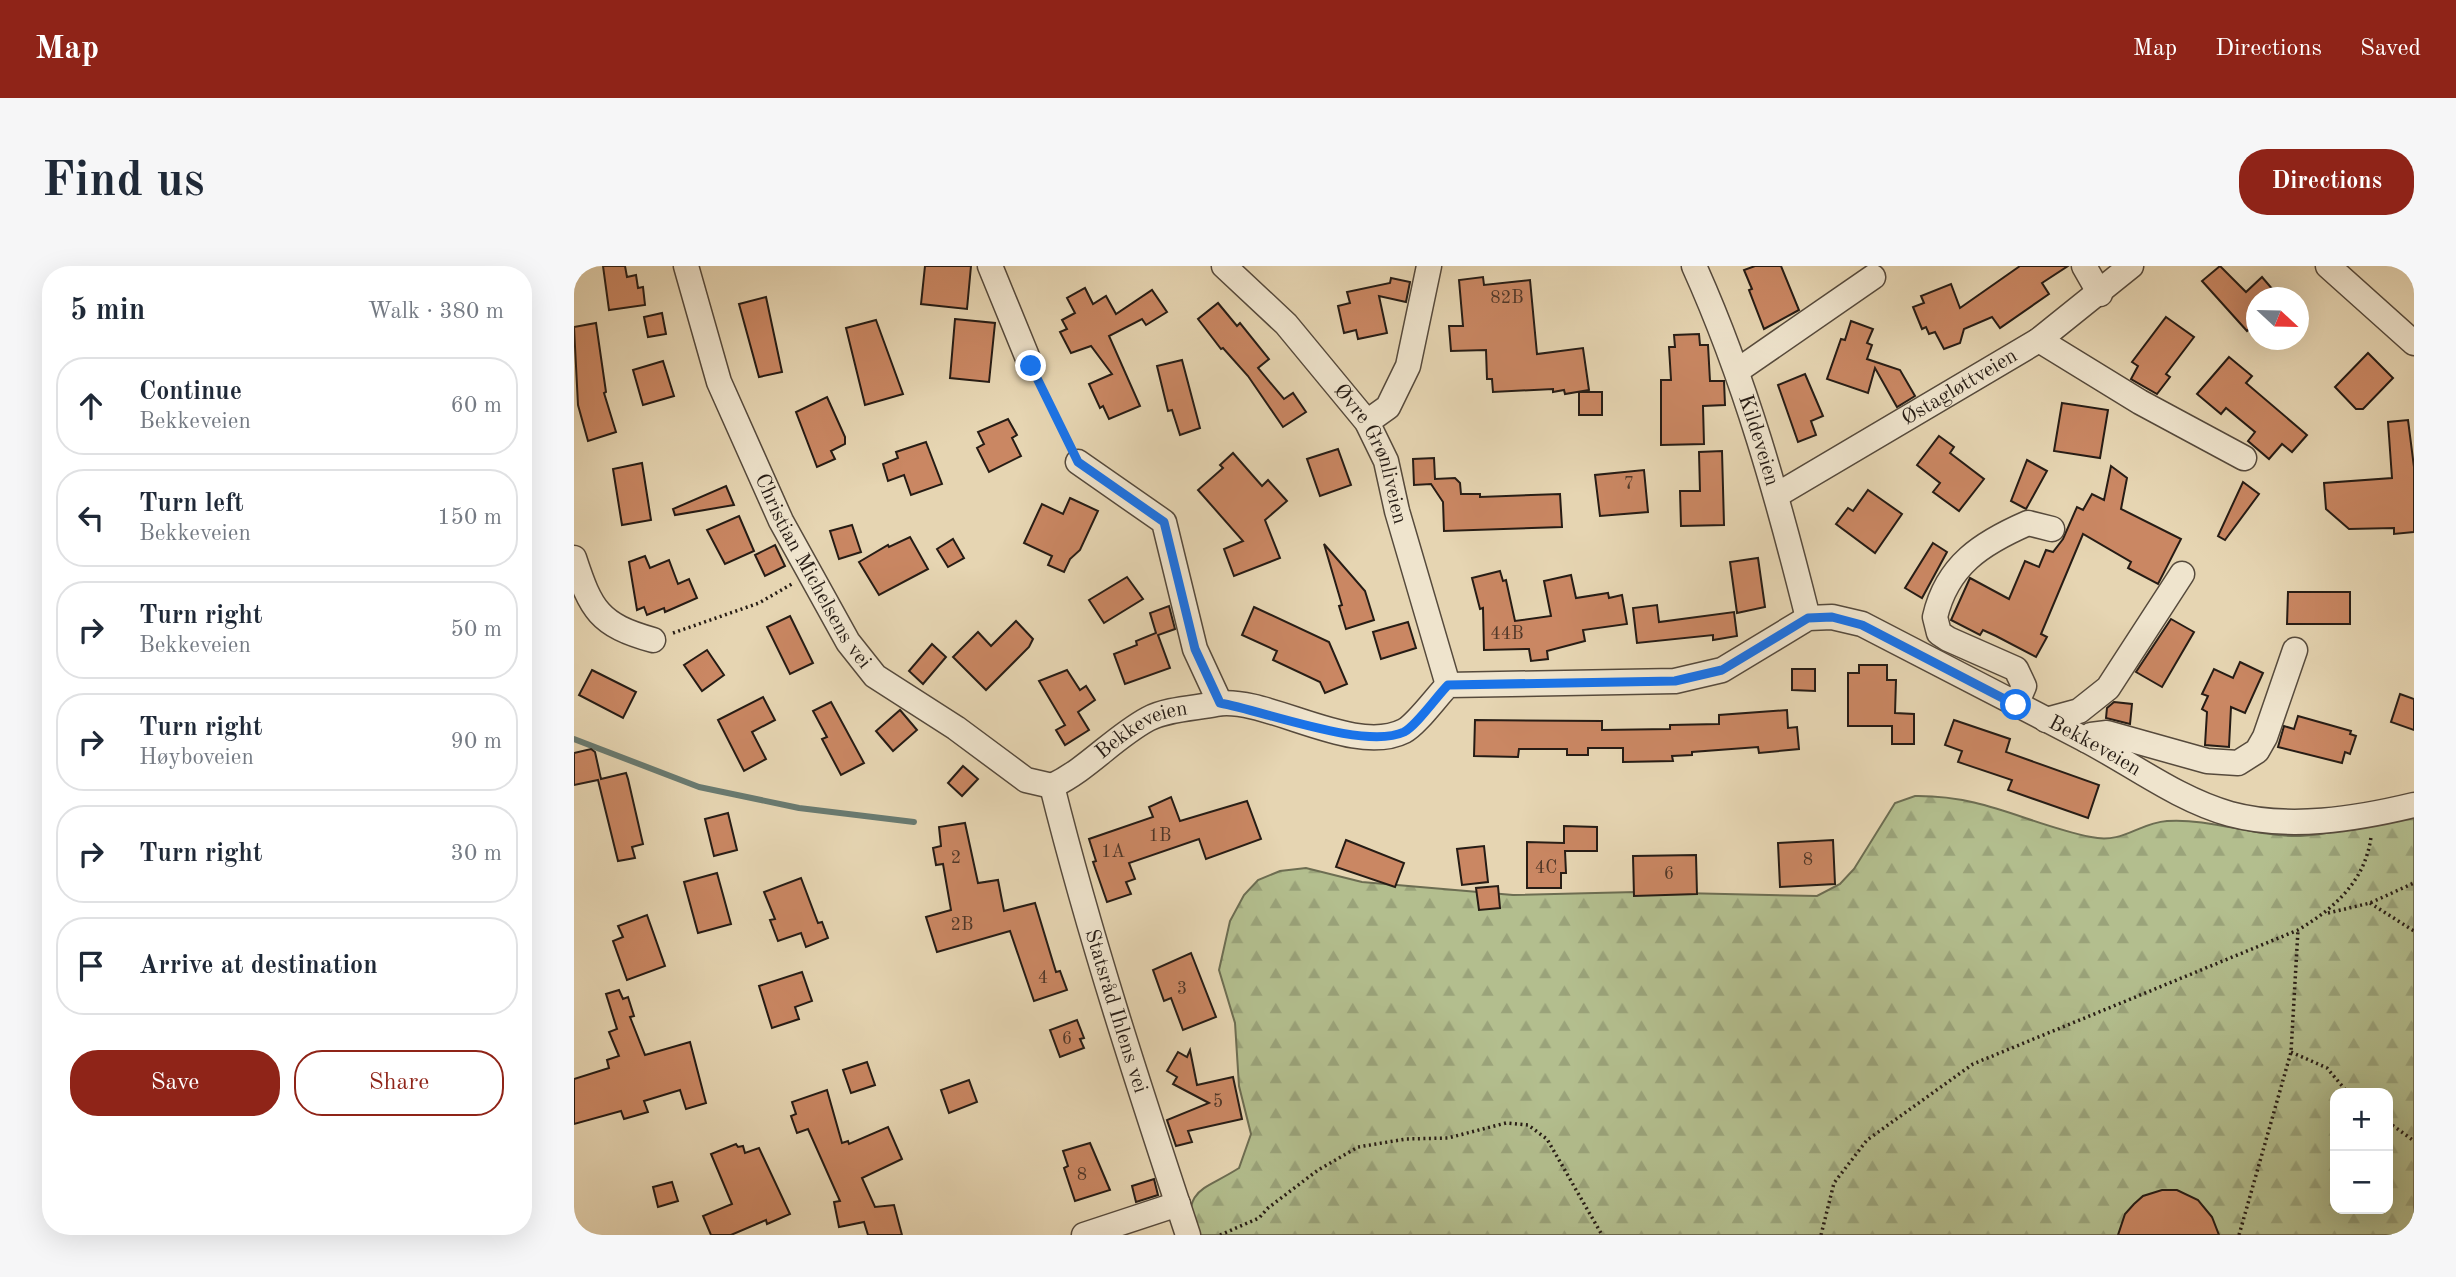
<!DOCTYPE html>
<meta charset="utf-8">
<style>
:root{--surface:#fff;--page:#f6f6f7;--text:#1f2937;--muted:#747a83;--line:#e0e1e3;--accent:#8f2418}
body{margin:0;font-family:"Old Standard TT",serif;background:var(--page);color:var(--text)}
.controls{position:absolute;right:21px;bottom:21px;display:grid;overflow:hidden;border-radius:14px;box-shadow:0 7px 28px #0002}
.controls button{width:63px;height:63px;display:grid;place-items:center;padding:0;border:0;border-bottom:2px solid var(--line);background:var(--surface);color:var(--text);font:35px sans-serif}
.compass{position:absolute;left:1672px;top:21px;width:63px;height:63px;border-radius:50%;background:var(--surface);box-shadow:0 7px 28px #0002;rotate:112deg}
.stop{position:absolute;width:21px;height:21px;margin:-16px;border:5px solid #1a73e8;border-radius:50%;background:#fff}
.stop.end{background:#1a73e8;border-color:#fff;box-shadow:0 2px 7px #0008}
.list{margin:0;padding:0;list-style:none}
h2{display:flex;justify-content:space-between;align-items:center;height:91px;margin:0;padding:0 28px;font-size:30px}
h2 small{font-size:23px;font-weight:400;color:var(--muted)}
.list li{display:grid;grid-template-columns:46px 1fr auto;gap:21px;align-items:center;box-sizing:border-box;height:98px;margin:0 14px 14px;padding:0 14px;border:2px solid var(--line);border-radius:28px}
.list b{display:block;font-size:26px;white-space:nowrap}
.list p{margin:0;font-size:23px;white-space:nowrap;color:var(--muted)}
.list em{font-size:23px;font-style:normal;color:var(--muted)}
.actions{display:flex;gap:14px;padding:21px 28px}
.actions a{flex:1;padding:16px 0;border:2px solid var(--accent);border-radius:28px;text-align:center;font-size:24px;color:var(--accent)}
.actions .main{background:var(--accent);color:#fff}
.icon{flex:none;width:38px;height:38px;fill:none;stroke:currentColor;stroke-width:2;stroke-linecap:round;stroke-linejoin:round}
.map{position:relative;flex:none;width:1840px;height:969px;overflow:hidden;border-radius:28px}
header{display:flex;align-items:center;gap:42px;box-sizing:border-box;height:98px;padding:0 35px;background:var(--accent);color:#fff}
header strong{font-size:33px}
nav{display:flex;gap:38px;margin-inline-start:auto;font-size:24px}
.intro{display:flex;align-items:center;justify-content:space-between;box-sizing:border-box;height:168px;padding:0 42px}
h1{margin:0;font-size:49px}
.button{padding:18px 32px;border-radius:28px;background:var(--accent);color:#fff;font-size:24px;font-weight:700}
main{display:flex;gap:42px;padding:0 42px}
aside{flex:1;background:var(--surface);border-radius:28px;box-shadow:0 7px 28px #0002}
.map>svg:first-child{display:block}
.forest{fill:url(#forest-firs);stroke:#6c6d52;stroke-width:2;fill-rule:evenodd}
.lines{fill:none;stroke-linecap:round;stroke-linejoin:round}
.stream{stroke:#697a70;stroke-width:6}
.building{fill:#ca8763;stroke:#261c15;stroke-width:2}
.minor-casing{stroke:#564a3c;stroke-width:27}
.path{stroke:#261c15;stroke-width:3.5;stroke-dasharray:2 3.5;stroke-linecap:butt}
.minor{stroke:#efe4cd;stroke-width:24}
.route{stroke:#1a73e8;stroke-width:9}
.labels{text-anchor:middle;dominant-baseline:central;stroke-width:7;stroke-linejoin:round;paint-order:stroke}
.number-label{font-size:18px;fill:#4f3728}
.street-label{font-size:21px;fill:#261c15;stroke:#efe4cd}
</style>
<header>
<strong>Map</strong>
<nav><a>Map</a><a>Directions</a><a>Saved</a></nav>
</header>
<div class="intro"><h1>Find us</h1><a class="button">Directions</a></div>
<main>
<aside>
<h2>5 min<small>Walk · 380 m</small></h2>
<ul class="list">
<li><svg class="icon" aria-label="ahead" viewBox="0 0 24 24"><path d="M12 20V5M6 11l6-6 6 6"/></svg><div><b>Continue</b><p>Bekkeveien</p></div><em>60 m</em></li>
<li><svg class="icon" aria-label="left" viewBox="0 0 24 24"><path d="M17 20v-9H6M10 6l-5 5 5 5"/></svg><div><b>Turn left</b><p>Bekkeveien</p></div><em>150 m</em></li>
<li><svg class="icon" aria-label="right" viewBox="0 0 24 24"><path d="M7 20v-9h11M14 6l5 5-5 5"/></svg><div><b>Turn right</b><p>Bekkeveien</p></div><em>50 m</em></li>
<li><svg class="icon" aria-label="right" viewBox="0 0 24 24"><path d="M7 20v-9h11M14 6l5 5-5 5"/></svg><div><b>Turn right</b><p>Høyboveien</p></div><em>90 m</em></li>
<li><svg class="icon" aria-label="right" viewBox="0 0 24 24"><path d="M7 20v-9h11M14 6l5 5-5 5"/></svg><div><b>Turn right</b></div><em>30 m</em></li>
<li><svg class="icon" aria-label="arrive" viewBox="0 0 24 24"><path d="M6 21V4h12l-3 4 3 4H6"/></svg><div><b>Arrive at destination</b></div></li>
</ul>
<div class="actions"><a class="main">Save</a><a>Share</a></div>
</aside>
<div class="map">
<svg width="1840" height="969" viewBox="0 0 1840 969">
<defs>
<pattern id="forest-firs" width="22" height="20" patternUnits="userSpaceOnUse" patternTransform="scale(1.75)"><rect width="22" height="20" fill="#b3be8e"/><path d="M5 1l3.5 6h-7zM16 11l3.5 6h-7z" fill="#9aa37a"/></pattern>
</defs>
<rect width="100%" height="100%" fill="#e6d5b2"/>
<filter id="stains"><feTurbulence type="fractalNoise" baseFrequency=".00286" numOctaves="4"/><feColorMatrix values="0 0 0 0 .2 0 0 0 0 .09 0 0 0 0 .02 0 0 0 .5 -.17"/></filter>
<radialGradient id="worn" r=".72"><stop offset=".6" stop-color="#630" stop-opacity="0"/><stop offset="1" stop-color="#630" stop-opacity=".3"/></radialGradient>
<path class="forest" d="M1341,530C1411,529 1453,558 1517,571C1550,578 1564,557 1593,555C1637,552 1682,571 1726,570C1764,569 1804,552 1840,541V969H618C610,921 629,925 665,902L677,868L665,820L661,757L645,704L656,655L670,629L684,614L706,605L732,602L788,616L939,629L1062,626L1243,630L1266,618L1280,603L1321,537ZM1761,827H1814V943H1761Z"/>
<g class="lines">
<path class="stream" d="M0,473L125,521L225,542L340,556"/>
</g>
<g class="building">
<path d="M29,0H51L53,11L62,9L64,22L69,21L71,39L35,44Z"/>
<path d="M351,0H397L393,43L347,38Z"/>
<path d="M1181,0H1207L1225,44L1190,63L1175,24L1178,23L1170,4Z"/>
<path d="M1446,0H1494L1468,17L1475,28L1426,62L1418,51L1390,63L1386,77L1370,83L1361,66L1355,68L1352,61L1348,63L1339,41L1350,37L1347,30L1377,18L1386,42Z"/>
<path d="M1646,0L1672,26L1688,11L1706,32H1683V56L1673,65L1628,15Z"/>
<path d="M909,11L910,19L956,14L963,88L1009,82L1015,124L991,128L990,124L979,126V123L919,126L918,113H913L912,84L877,85L875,60H889L885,14Z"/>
<path d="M817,12L836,16L832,36L805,30L813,67L784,73L782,64L770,67L764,40L776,37L773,26L816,17Z"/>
<path d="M511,22L519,38L532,30L542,48L578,24L593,46L572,59L568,53L535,70L566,140L535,153L529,140L526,142L515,118L538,108L517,80L497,87L486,66L493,63L488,54L501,47L493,32Z"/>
<path d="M192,31L208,106L185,111L165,38Z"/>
<path d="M644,37L663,60L666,57L695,93L684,102L710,133L719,127L732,146L709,161L674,110L649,82L647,83L624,53Z"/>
<path d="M88,47L92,68L74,71L70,51Z"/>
<path d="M1592,51L1620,71L1592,108L1596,111L1583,128L1557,113L1564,100L1558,96Z"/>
<path d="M381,53L421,57L415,116L376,112Z"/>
<path d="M302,54L329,128L291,139L272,62Z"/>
<path d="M1277,55L1299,63L1293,77L1298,79L1293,93L1326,104L1341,130L1323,141L1301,102L1294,127L1253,113L1267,73L1271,74Z"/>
<path d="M22,57L32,126L30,127L42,166L14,175L4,139L0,61Z"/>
<path d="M1125,68L1126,79H1134L1136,115H1150L1151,139L1129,140L1130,178L1087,179V114H1097L1095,81H1101L1100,69Z"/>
<path d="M1794,87L1819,112L1789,143H1782L1761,121Z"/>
<path d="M1655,91L1678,110L1672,117L1733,169L1718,186L1708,178L1695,193L1674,175L1681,166L1652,142L1647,148L1623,128Z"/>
<path d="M608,94L626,162L606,169L598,144L594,145L583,100Z"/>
<path d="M89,95L100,130L69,139L59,104Z"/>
<path d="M1231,108L1249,150L1237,155L1242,169L1224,176L1204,119Z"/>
<rect x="1005" y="126" width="23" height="23"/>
<path d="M253,131L271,171V178L257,185L261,193L243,201L222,146Z"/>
<path d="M1488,137L1534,144L1526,192L1480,185Z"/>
<path d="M434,153L443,169L438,172L447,190L415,206L403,182L410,178L404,166Z"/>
<path d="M1834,154L1840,201V266L1820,268V262L1775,263L1752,243L1750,217L1818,212L1814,156Z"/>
<path d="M1365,170L1380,181L1376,187L1410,213L1385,245L1359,226L1366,217L1343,199Z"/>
<path d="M352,176L368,218L337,229L330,209L314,215L309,198L324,192L322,186Z"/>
<path d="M764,183L777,219L746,230L733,193Z"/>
<path d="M1148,185L1150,259L1107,260L1106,225H1126L1125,186Z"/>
<path d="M659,187L688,220L694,214L713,235L691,254L706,292L660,310L650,283L669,275L624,224L649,202L646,199Z"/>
<path d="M860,192L861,213L881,212L886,217L887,228H906V231L986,228L988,261L870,265L869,236L857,218L840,219L839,193Z"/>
<path d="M1453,194L1473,205L1452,243L1437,235Z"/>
<path d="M68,197L77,254L48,259L39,203Z"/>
<path d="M1537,200L1553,212L1547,243L1607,273L1584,318L1554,302L1557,296L1509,268L1467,368L1473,371L1462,391L1422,370L1409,364L1406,369L1377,354L1396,312L1435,333L1451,295L1465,301L1472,284L1479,286L1489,273L1503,241L1509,244L1518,228L1530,234Z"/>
<path d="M1070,204L1074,246L1026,250L1021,209Z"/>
<path d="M1669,216L1685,228L1651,274L1644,270Z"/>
<path d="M152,220L160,239L101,249L99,243Z"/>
<path d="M1294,224L1328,248L1301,287L1262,258L1274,242L1279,245Z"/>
<path d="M496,232L524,245L506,284L496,293L490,306L474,299L478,290L450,277L468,238L489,248Z"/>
<path d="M165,250L180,285L151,298L133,264Z"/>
<path d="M278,259L287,286L265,293L256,265Z"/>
<path d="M336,271L354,303L305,329L285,296L314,279L315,281Z"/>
<path d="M379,273L390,292L374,301L363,283Z"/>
<path d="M1359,277L1373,286L1348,332L1331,322Z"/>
<path d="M750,278L791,325L800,354L772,363L765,340L768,339Z"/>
<path d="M201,279L211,300L191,310L181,289Z"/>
<path d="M71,290L76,302L95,294L104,318L115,313L123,332L91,346L90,342L73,349L70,341L63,344L55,296Z"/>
<path d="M1184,292L1191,341L1163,347L1156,296Z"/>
<path d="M926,305L929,315L932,314L941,355L977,350L970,315L997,309L1002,332L1034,327L1035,332L1048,329L1053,358L1009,364L1011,375L973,385L974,393L957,395L955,383L910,384L909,342L906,343L898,312Z"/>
<path d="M553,311L569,333L530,357L515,334Z"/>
<path d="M1714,326H1776V358H1713Z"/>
<path d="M1083,339L1085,356L1160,346L1163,370L1139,374V369L1063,377L1059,342Z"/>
<path d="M595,340L601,363L584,369L596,402L551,418L540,388L563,379L562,375L582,367L576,347Z"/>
<path d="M680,341L755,376L773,418L751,427L746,416L699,394L703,385L668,369Z"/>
<path d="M216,350L239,397L216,408L193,361Z"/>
<path d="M1597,353L1620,366L1588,421L1562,406Z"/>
<path d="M442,355L459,373L455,381L412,424L379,391L404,366L417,380Z"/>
<path d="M834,356L842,382L807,393L799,366Z"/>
<path d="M358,378L372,391L349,418L335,405Z"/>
<path d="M133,384L150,409L128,425L110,399Z"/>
<path d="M1666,396L1689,407L1671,447L1657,441L1655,481L1631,479L1633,446L1628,443L1634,430L1628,428L1640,403L1659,412Z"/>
<path d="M1285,399H1313V414H1322L1321,447L1340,448V478H1318V460H1274V407H1285Z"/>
<path d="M1218,403H1241V425L1218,424Z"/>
<path d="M18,404L62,426L49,452L5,429Z"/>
<path d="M493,404L506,424L512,420L521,434L504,446L515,464L491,479L482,464L491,459L465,415Z"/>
<path d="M1826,428L1840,433V464L1817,456Z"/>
<path d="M189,431L201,454L178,466L192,493L170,505L144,454Z"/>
<path d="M257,436L290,497L267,509L248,473L253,471L239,445Z"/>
<path d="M1540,436L1558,438L1556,458L1532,452L1533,442Z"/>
<path d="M326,444L343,464L319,485L302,465Z"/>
<path d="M1213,444L1214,462L1223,461L1225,483L1185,487L1184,481L1118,486V489L1098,490L1099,495L1049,496V482H1014V489H993V483H945L944,491L900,490L901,454L1028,455V464L1096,463V459L1145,458V449Z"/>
<path d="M1724,450L1777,465L1776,468L1782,470L1776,488L1771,486L1768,497L1704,481L1710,460L1720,463Z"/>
<path d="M1380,454L1436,473L1432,486L1525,519L1514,552L1434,524L1438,514L1384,496L1388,485L1371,479Z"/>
<path d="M17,483L21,486L27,513L52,507L54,513L69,578L58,581L61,592L44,595L24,514L0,519V487Z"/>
<path d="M389,500L404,513L388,530L374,517Z"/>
<path d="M597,531L606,555L673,535L687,573L632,593L625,573L555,597L561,613L552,616L557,628L533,636L519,596L522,595L515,573L579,551L575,541Z"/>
<path d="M154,547L163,584L140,590L131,553Z"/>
<path d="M391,557L404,617L424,614L430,645L461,637L482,706L486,705L493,724L460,735L436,665L363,686L352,651L377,644L369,598L362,599L359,582L367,580L365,561Z"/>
<path d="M990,560L1023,561V585H991L992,607H987V622H953V576L990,577Z"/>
<path d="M772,574L830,597L821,621L762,601Z"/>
<path d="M1259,574L1261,618L1206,621L1204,577Z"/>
<path d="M910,580L914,616L888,619L883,583Z"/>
<path d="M1122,589L1123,628L1060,630L1059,590Z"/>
<path d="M143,607L157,658L124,667L110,616Z"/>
<path d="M227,612L244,657L248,656L254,672L232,681L227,667L204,675L196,654L201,653L190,626Z"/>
<path d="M924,620L926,642L905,644L902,622Z"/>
<path d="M73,649L91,700L53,714L39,675L49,671L44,660Z"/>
<path d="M617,687L642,751L609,764L597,732L590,735L579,704Z"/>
<path d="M228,706L238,735L221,741L225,753L198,762L185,720Z"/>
<path d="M45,724L49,733L54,731L60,750L56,751L71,789L116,776L132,837L112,843L106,824L70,835L74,846L50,853L47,845L0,858V813L35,802L33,794L45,790L35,766L43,763L32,728Z"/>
<path d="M503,754L510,772L506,773L510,782L486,791L476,764Z"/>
<path d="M616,784L623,819L659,811L668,853L614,865L618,876L602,880L593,854L635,837L599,818L603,811L593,805L604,786L613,791Z"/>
<path d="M293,796L301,819L277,827L269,804Z"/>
<path d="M395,814L403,836L375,847L367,824Z"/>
<path d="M253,824L268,877L274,875L275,878L314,861L328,893L288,912L301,941L320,939L328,969H294L290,956L265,961L260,936L266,935L234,863L223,867L217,850L222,848L218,836Z"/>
<path d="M516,877L536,924L501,935L490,902L494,900L489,885Z"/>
<path d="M162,878L164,881L169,880L171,887L185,882L216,948L193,958L192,954L157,969H137L129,950L158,938L137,888Z"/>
<path d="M580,913L584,929L562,936L558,920Z"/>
<path d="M98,916L104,935L84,941L79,921Z"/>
<path d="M1588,924H1603L1624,934L1638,951L1645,969H1544L1551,948L1560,938L1569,930Z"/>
</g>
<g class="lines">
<g class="minor-casing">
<g id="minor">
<path id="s1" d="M112,0L145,116L207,255L274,376L301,410L382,462L452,514L478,520"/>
<path d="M416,0L457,100"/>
<path id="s2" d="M650,0L712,58L793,156L812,195L823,245L874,419"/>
<path id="s3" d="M1120,0C1171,113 1204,232 1234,352"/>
<path d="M1510,0L1526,28"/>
<path d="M1754,0L1840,77"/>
<path d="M1465,74L1566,136L1670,192"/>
<path d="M1163,105L1299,11"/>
<path d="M793,156L814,141L834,100L855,0"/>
<path d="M504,196L590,256L621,383L646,437"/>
<path id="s4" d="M1203,229L1465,74L1557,0"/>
<path d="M0,292C17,344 25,359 79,374"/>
<path d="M1442,439L1450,420L1442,403L1374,373L1365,367L1361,351C1373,299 1408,277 1454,257L1478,263"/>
<path d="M1472,454L1505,445L1534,422L1608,308"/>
<path d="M1512,474L1517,469L1533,467L1633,495L1664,497L1683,485L1691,471L1721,384"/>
<path id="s5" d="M478,520C514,503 539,472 574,453C592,443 622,442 642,438C691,429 779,491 830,465C842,459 863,430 874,419L1101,415L1148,404L1234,352L1258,351L1288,358C1362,396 1436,434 1510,473C1558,498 1603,533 1656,548C1715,564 1782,553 1840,539"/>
<path id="s6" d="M478,520C516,672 565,821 614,969"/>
<path d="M510,969L604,938"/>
</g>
</g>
<g class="path">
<path d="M466,119L494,175"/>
<path d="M99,367L185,337L218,318"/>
<path d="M1796,637L1840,665"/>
<path d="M1754,647L1796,637L1840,617"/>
<path d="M1717,786L1753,802L1774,827"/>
<path d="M1814,856L1840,875"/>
<path d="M646,969L685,952L694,942L744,904L784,881L832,873L874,872L932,857L954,859L973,873L1028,969"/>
<path d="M1247,969L1260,917L1293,874L1399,798L1724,664C1761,642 1791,615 1797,571"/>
<path d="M1665,969L1717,786L1724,664"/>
</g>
<use href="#minor" class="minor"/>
</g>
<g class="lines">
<path class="route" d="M457,100L504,196L590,256L621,383L646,437C690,445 791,484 830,466C842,460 863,430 874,419L1101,415L1148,404L1234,352L1258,351L1288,359L1442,439"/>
</g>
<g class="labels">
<g class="number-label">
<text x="933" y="32">82B</text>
<text x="1055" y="218">7</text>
<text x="933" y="368">44B</text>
<text x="586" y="570">1B</text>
<text x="539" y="586">1A</text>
<text x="382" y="592">2</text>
<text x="1234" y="594">8</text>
<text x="972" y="602">4C</text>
<text x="1095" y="608">6</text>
<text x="388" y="659">2B</text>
<text x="469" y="712">4</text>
<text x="608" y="723">3</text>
<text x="493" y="773">6</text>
<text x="644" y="836">5</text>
<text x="508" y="909">8</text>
</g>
<g class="street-label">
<text stroke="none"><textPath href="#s4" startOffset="212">Østagløttveien</textPath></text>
<text stroke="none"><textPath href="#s3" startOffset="186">Kildeveien</textPath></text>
<text stroke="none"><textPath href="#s2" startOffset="243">Øvre Grønliveien</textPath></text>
<text stroke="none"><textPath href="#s1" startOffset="332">Christian Michelsens vei</textPath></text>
<text stroke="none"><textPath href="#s5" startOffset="107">Bekkeveien</textPath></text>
<text stroke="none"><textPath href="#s5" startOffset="1138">Bekkeveien</textPath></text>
<text stroke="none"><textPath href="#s6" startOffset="234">Statsråd Ihlens vei</textPath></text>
</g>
</g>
<rect width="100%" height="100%" filter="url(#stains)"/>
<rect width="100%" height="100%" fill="url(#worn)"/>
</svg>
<div class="controls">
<button>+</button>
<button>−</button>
</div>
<svg class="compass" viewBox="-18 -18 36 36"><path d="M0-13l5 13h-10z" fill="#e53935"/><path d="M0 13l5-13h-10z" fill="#747a83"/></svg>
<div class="stop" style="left:1442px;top:439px"></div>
<div class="stop end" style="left:457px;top:100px"></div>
</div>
</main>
